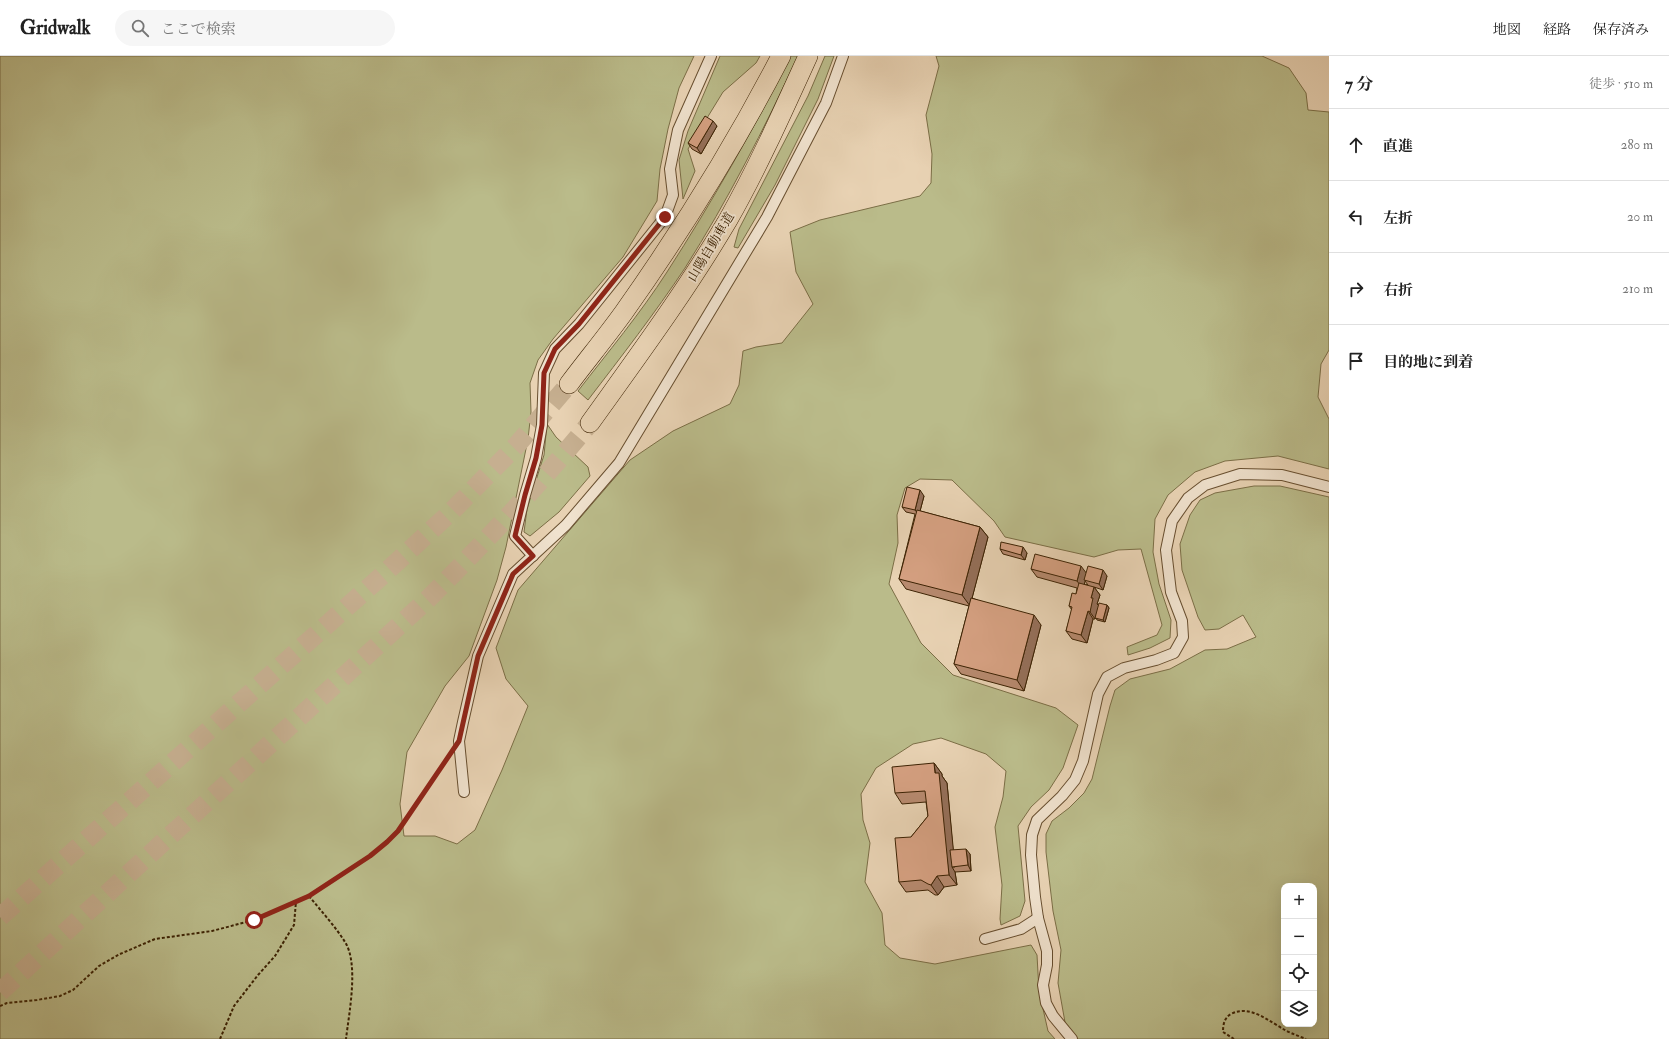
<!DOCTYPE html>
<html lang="ja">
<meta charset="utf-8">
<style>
:root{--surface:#fff;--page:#f6f6f6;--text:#222;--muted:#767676;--line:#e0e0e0}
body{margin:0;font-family:"IM FELL Double Pica","Noto Serif JP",serif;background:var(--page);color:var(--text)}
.controls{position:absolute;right:12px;bottom:12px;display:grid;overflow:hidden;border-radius:8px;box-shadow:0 4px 16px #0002}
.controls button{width:36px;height:36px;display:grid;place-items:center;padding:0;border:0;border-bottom:1px solid var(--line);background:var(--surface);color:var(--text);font:20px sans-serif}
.stop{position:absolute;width:12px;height:12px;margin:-9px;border:3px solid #8f2418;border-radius:50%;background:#fff}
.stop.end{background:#8f2418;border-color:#fff;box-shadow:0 1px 4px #0008}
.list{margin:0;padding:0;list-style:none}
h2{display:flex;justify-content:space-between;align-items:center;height:52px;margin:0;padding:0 16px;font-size:17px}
h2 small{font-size:13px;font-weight:400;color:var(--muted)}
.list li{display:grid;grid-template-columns:26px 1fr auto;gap:12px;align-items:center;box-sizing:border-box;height:72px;padding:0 16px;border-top:1px solid var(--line)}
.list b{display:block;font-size:15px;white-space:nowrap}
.list em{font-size:13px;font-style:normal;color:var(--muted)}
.icon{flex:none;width:22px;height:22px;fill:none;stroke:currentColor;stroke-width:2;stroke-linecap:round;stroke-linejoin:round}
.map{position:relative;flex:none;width:1329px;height:983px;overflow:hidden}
header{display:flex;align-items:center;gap:24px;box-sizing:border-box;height:56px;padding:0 20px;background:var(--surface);border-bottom:1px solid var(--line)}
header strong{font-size:19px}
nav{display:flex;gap:22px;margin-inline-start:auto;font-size:14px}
.search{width:280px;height:36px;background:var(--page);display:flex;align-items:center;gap:10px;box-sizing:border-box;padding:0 14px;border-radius:22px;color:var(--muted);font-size:15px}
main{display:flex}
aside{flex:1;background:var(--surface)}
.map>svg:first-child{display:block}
.green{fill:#babb8a;stroke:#7b6e46;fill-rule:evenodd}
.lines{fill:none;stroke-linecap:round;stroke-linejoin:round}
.motorway-tunnel{stroke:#c6af90;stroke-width:19;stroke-dasharray:19 10;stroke-linecap:butt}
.minor-casing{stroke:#674e2f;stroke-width:12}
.motorway-casing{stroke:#3c2203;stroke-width:20}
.path{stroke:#3c2203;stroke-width:2;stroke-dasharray:3 2;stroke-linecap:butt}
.minor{stroke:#f0e2ce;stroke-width:10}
.motorway{stroke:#e8d2b3;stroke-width:19}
.wall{fill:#b78a6f;stroke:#3c2203;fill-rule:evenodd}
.shaded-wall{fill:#95705a;stroke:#3c2203}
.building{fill:#d5a081;stroke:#3c2203}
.route{stroke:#8f2418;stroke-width:5}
.labels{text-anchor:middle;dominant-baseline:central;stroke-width:3.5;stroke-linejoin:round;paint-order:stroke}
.street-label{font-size:13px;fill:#3c2203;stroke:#f0e2ce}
</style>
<header>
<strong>Gridwalk</strong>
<div class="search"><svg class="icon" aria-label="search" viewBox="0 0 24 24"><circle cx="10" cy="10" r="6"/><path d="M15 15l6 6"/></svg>ここで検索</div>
<nav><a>地図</a><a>経路</a><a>保存済み</a></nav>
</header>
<main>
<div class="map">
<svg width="1329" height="983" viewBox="0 0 1329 983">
<rect width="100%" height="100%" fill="#e8d2b3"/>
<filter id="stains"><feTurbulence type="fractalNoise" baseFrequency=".005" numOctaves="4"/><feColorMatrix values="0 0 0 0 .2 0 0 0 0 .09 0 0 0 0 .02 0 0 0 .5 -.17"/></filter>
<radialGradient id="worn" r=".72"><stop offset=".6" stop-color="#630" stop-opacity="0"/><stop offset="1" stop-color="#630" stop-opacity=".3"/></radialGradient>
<g class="green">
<path d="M0,0H694L679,32L668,73L660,113L657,145L623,201L553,283L538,304L530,327L531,356L528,383L506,491L497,524L469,600L445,630L407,696L400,748L404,780H435L457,788L475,774L502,714L528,650L506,623L496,592L518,534L630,404L673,375L730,348L739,329L743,295L756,291L782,287L813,248L796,216L790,176L820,164L920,140L931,127L932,98L926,59L939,10L936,0H1262L1289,12L1306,37L1308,54L1329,56V294L1321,308L1318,341L1329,363V413L1278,400L1225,405L1195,416L1168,439L1155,463L1153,496L1159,528L1171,564L1170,582L1150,592L1128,599L1127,591L1157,579L1162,569L1141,493L1118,494L1094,501L1005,481L994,465L952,424L920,423L905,432L897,459L898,487L889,528L921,587L953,619L1056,652L1078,669L1063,712L1049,734L1031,751L1018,770L1025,845L1020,860L1001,869L1000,863L1002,829L995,771L1003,741L1006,715L986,698L941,682L913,688L876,712L861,738L863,764L870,787L865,826L882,857L885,889L900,902L935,908L1031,889L1037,899L1039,935L1048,975L1055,983H0Z"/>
<path d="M720,0H760L756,7L723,36L688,93L695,115L683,143L679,104L688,75Z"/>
<path d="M791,0H798C764,73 728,144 685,212C655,257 621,301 588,344L578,335C608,296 640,258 667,216C712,146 753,74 791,0Z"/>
<path d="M825,0H834L818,43L775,129L738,192L734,191L739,173L808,40Z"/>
<path d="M547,368L556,381L588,411L590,420L559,456L530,480L524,476L527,453L544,399Z"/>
<path d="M1254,430H1280L1329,441V983H1068L1058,927L1061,894L1053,855L1046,796V778L1052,765L1069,752L1084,737L1092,723L1110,650L1115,634L1130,623L1170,613L1205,594L1227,593L1256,581L1243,559L1219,573L1205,574L1198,561L1182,514L1180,488L1190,459L1200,444L1215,437ZM1284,830H1314V968H1284Z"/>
</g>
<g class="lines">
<g class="motorway-tunnel">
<path d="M0,861L386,516L451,456L516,390L569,328"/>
<path d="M0,936L428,543C485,486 538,430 590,367"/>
</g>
<g class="minor-casing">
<g id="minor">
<path d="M533,500L515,480L525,439L536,402L542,369L544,317L555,293L579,268L665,161L673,139L670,113L678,74L711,0"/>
<path d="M464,736L459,685L463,666L478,600L513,518L566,469L619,407L767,161L826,47L843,0"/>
<path d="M985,883L1021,873L1038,862"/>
<path d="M1072,983L1053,960L1046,947L1043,929L1047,909V895L1038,862L1035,841L1031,799L1032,779L1037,764L1062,740L1075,724L1083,705L1098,638L1107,621L1124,612L1156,604L1174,597L1183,581L1182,565L1171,536L1166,494L1172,465L1188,442L1205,429L1240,418L1282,419L1329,431"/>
</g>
</g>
<g class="motorway-casing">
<g id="motorway">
<path d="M569,328C587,304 606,281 624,256C682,174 735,89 781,0"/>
<path d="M590,367C638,300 686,235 728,164C758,111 783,55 808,0"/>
</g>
</g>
<g class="path">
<path d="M309,840C321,855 335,870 345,886C359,908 349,957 346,983"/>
<path d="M0,950L7,947L37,944L60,940L73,934L99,910L120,898L155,883L212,875L254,864L309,840L370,800L387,786L398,775L449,701"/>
<path d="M220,983L234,950L258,919L275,900L294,869L296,845"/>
<path d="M1234,983L1223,976C1223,969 1224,962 1231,958C1250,948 1270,966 1285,974C1292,978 1299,980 1306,983"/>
</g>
<use href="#minor" class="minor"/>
<use href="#motorway" class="motorway"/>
</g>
<g class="wall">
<path d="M717,70L701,98L692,93L688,87Z"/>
<path d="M924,440L920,455L980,471L988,481L972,542L1041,569L1024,635L961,618L954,608L969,550L906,533L899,523L915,458L906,456L902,451Z"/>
<path d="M1000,493L1027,497L1025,504L1003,498Z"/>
<path d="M1031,513L1107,520L1103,534L1094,531L1100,539L1097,548L1098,550L1107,549L1109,552L1105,566L1097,564L1096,562L1095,563H1093L1087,587L1072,583L1066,575L1072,554L1069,550L1076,538L1077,532L1037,521ZM1085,525L1088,529L1084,528Z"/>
<path d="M934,707L942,718V720L947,727L953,794L970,798L971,815L955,816L957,829L944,831L938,839H935L928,834L906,836L899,826L911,781L928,760L926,746L902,748L895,737Z"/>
</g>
<g class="shaded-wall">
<path d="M713,65L717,70L701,98L697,92Z"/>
<path d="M920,434L924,440L919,459L915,454Z"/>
<path d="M980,471L988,481L970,550L962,539Z"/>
<path d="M1023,491L1027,497L1025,504L1021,499Z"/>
<path d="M1081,510L1087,518L1083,533L1077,525Z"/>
<path d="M1103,514L1107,520L1103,534L1099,528Z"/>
<path d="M1094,531L1100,539L1097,548L1099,550L1095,563L1090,556L1091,542Z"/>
<path d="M1107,549L1109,552L1105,566L1103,564Z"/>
<path d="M1088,555L1093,563L1087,587L1081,579Z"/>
<path d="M1034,559L1041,569L1024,635L1017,624Z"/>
<path d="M934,707L942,718V720L947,727L955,811H952L955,816L957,829L949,819Z"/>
<path d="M966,793L970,798L971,815L968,809Z"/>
<path d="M937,820L944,831L938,839L931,829Z"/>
</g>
<g class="building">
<path d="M705,60L713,65L697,92L688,87Z"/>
<path d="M907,431L920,434L915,454L902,451Z"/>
<path d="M917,454L980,471L962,539L899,523Z"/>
<path d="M1001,486L1023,491L1021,499L1000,493Z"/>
<path d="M1035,498L1081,510L1077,525L1031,513Z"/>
<path d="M1088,510L1103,514L1099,528L1084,524Z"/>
<path d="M1079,527L1094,531L1091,542H1093L1090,556L1088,555L1081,579L1066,575L1072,551L1069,550L1072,537L1076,538Z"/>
<path d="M971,542L1034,559L1017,624L954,608Z"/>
<path d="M1099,547L1107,549L1103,564L1095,562Z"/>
<path d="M934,707L935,717H939L949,819L937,820L931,829L928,828L921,824L899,826L895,782L911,781L928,760L925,735L895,737L892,711Z"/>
<path d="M966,793L968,809L952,811L950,794Z"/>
</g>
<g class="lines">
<path class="route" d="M254,864L309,840L370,800L387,786L398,775L459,685L478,600L513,518L533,500L515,480L525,439L536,402L542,369L544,317L555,293L579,268L665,161"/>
</g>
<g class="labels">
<g class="street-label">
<text transform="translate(711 191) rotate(-59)">山陽自動車道</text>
</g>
</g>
<rect width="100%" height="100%" filter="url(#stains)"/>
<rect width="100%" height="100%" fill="url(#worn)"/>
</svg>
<div class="controls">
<button>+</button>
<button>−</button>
<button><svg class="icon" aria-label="locate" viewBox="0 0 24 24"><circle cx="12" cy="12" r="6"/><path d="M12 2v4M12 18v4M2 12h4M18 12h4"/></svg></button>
<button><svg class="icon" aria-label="layers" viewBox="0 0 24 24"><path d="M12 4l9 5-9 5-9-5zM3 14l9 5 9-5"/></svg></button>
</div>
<div class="stop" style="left:254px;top:864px"></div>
<div class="stop end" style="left:665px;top:161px"></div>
</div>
<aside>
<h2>7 分<small>徒歩 · 510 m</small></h2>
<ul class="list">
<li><svg class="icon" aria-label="ahead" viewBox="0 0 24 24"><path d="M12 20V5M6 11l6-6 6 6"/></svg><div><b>直進</b></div><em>280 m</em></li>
<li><svg class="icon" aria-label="left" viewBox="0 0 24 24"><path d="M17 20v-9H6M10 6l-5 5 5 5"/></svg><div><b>左折</b></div><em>20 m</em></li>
<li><svg class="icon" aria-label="right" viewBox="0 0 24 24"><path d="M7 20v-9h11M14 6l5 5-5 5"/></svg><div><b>右折</b></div><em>210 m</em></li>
<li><svg class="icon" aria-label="arrive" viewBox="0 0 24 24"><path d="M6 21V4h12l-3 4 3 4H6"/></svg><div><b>目的地に到着</b></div></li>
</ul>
</aside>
</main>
